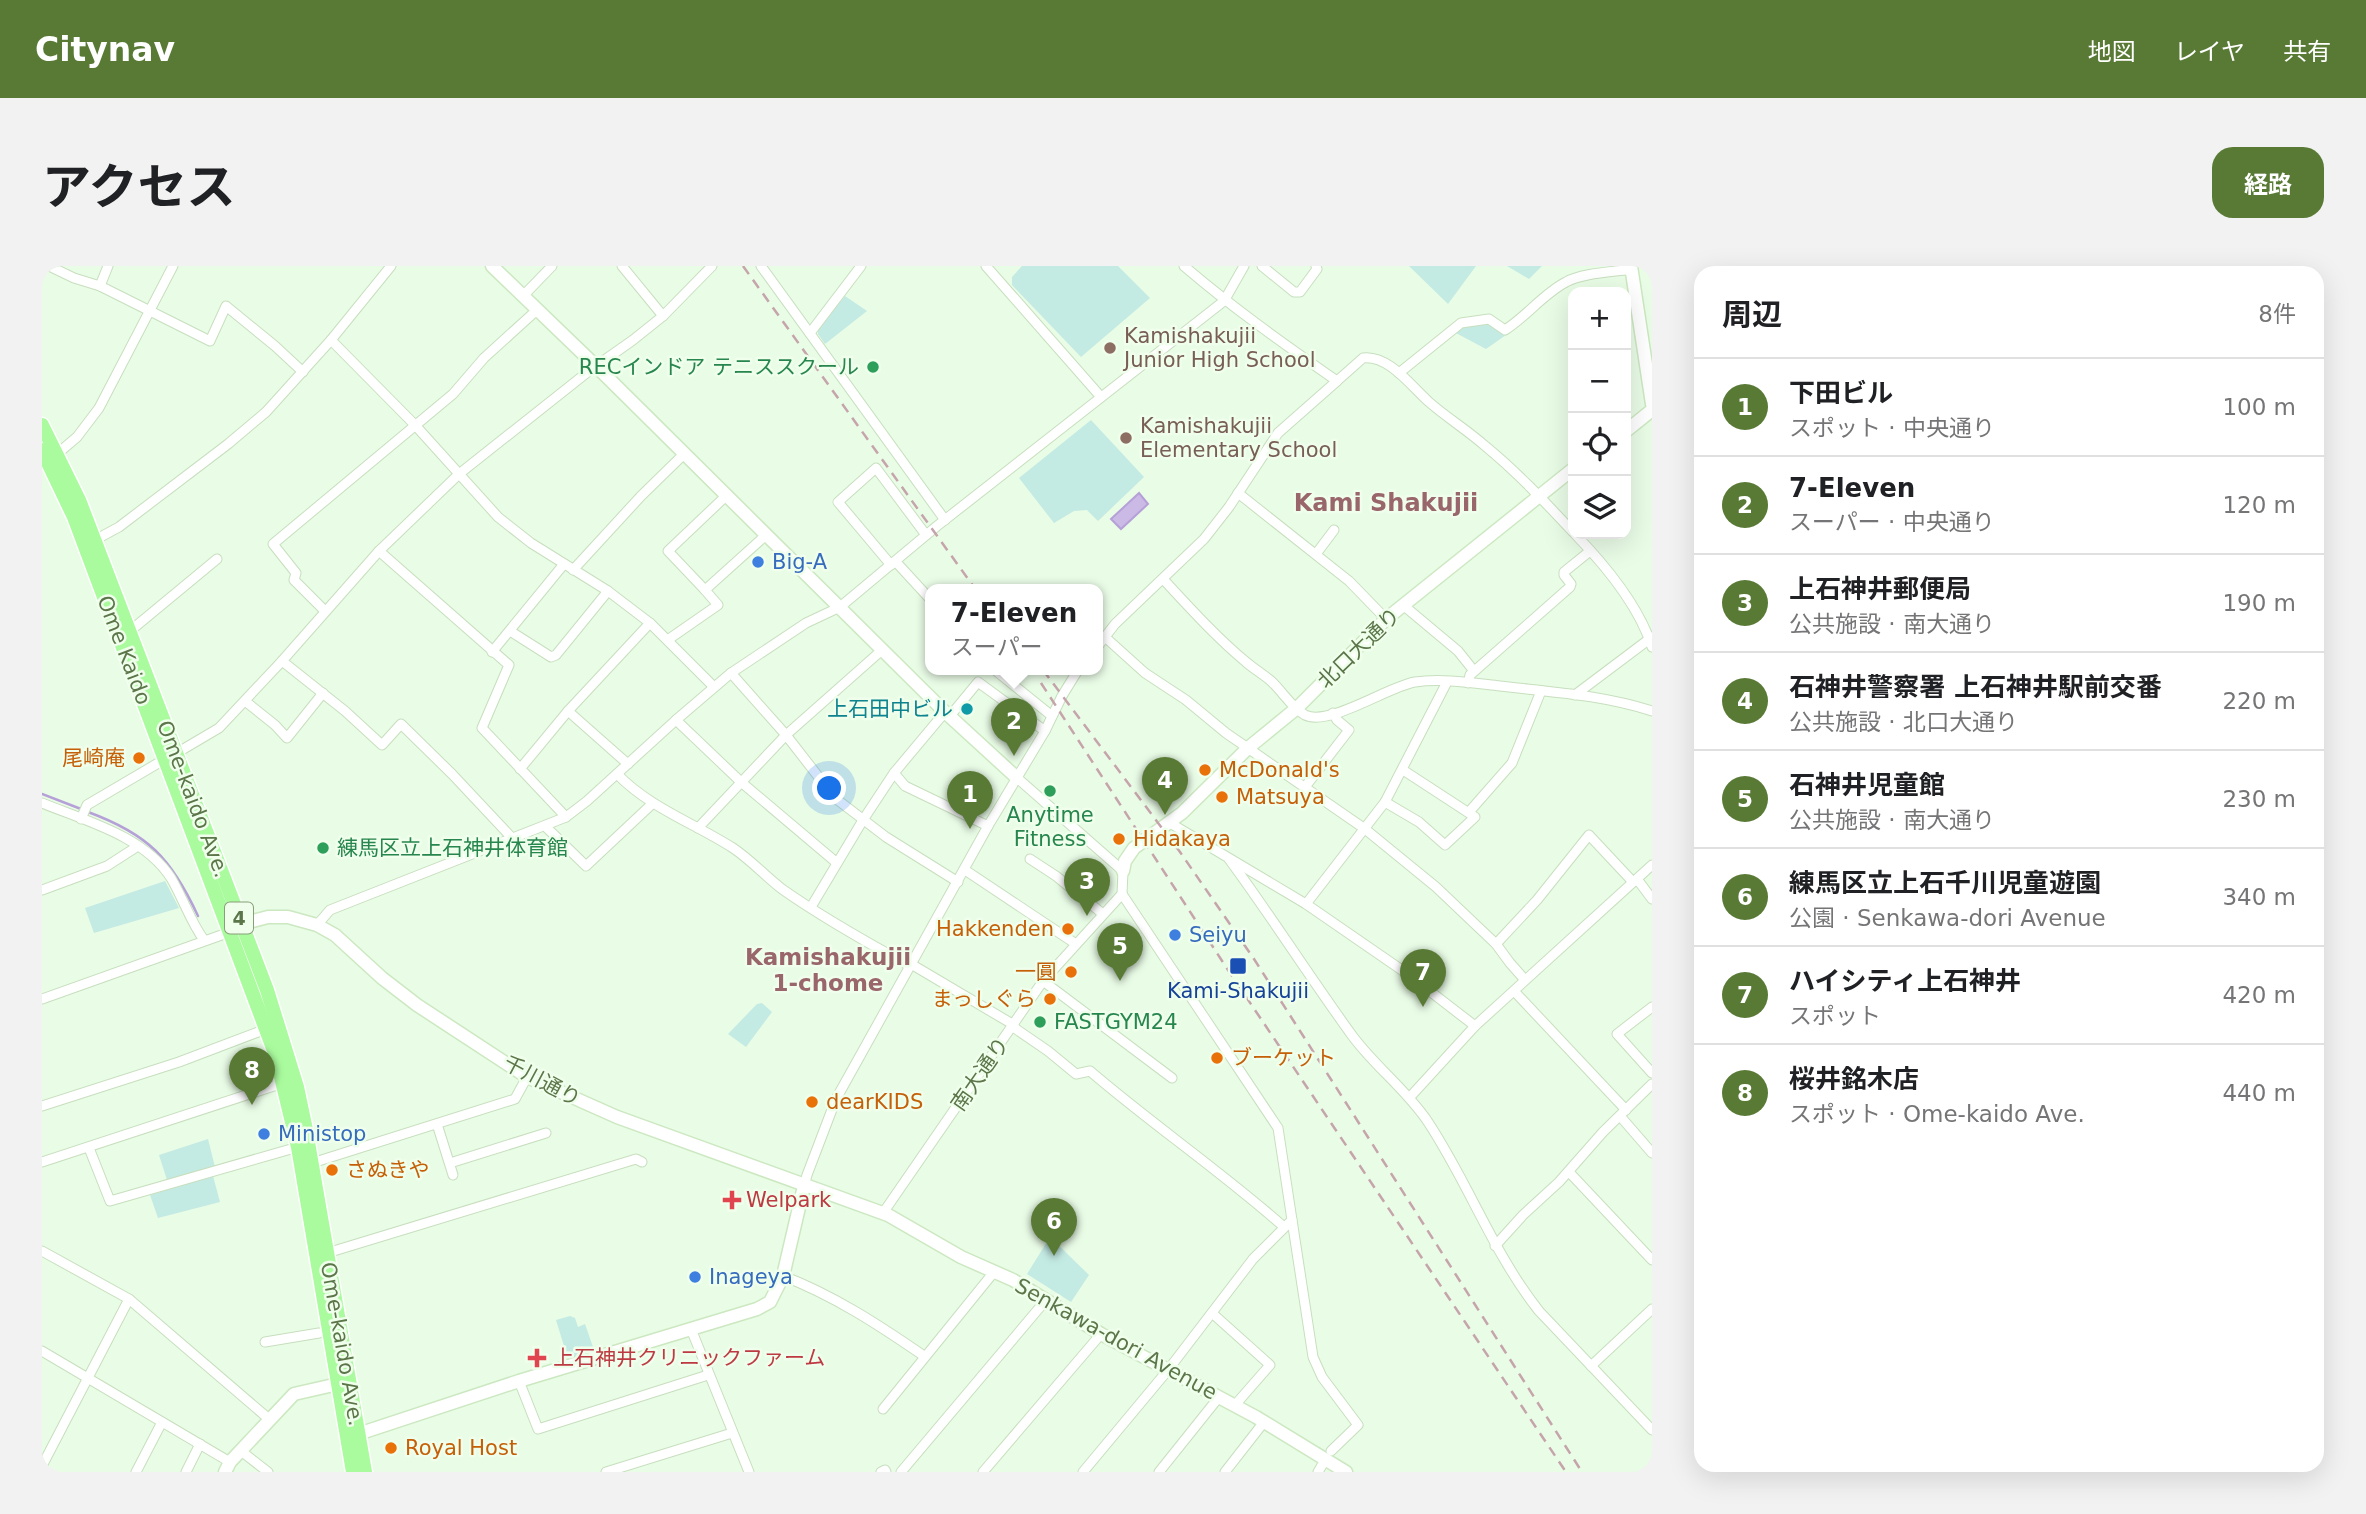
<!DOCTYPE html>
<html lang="ja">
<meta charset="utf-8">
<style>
:root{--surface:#fff;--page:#f2f2f2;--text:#202124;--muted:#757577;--line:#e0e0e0;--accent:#597a35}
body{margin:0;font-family:"DejaVu Sans","Noto Sans JP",sans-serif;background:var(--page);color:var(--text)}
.controls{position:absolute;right:21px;top:21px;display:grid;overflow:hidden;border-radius:14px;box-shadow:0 7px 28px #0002}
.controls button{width:63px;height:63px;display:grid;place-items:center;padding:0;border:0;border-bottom:2px solid var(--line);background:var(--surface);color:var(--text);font:35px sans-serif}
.you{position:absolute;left:788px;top:523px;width:24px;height:24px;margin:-18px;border:5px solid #fff;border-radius:50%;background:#1a73e8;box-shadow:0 0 0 10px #1a73e833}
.badge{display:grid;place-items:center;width:46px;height:46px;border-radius:50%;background:var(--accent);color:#fff;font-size:23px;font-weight:700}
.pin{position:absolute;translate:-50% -58px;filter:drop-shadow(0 2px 4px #0008)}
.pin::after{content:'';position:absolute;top:37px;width:24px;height:21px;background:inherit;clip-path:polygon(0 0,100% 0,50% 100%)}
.popup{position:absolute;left:883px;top:318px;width:178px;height:91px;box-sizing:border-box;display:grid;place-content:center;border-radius:14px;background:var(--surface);filter:drop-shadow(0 2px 5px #0005);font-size:23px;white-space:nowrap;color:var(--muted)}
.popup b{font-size:26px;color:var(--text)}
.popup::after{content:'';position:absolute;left:50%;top:100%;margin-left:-14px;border:14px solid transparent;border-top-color:var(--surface)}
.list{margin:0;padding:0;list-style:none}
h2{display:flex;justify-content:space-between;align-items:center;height:91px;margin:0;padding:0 28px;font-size:30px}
h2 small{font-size:23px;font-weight:400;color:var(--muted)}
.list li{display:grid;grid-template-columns:46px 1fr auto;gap:21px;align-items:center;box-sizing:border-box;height:98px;padding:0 28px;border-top:2px solid var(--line)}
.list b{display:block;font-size:26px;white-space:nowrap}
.list p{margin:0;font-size:23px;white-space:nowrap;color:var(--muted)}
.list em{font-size:23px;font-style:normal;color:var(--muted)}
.icon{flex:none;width:38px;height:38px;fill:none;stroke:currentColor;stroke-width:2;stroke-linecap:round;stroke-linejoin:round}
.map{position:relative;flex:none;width:1610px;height:1206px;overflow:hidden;border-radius:21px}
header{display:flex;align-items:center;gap:42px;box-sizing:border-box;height:98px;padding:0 35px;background:var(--accent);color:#fff}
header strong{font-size:33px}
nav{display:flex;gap:38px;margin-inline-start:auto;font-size:24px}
.intro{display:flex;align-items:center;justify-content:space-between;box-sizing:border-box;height:168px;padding:0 42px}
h1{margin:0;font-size:49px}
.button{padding:18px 32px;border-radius:21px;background:var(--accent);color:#fff;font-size:24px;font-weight:700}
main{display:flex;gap:42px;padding:0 42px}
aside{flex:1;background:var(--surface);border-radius:21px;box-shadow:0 7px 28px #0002}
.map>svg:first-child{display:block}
.green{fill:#c4eae4}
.water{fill:#cbbae6;stroke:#b6a0d8;stroke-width:2}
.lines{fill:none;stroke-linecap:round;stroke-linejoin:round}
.stream{stroke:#b6a0d8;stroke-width:2.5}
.street-casing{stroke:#c7dfbe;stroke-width:11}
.secondary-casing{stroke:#cce8c1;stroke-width:15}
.primary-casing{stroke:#fff;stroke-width:17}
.street{stroke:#fff;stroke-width:9}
.secondary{stroke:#fff;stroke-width:12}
.primary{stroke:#aafb9e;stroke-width:14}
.rail{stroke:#c6a4ab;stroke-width:2.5;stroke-dasharray:10 7;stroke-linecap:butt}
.education-dot{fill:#8d6e63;stroke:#efffec;stroke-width:2.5}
.leisure-dot{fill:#2e9e5b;stroke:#efffec;stroke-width:2.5}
.shop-dot{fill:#3f7fe0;stroke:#efffec;stroke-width:2.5}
.culture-dot{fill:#0f9aa8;stroke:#efffec;stroke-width:2.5}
.food-dot{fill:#e8710a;stroke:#efffec;stroke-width:2.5}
.transit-dot{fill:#1a4fb4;stroke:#efffec;stroke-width:2.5}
.health-dot{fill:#e0444e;stroke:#efffec;stroke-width:2.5}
.labels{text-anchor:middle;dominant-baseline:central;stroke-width:5;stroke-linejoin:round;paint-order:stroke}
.shield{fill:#efffec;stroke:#889f7b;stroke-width:2}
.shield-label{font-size:19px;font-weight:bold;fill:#5c764a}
.education-label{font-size:21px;fill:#785e54;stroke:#efffec;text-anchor:start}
.leisure-label{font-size:21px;fill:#27864d;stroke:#efffec;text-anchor:start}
.shop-label{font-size:21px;fill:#366cbe;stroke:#efffec;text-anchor:start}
.street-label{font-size:21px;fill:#5c764a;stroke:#efffec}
.culture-label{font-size:21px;fill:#0d838f;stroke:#efffec;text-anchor:end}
.food-label{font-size:21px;fill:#c56008;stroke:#efffec;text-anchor:start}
.transit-label{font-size:21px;fill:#164399;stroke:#efffec}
.health-label{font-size:21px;fill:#be3a42;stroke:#efffec;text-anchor:start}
.neighbourhood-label{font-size:23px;font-weight:bold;fill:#99666b;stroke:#efffec}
.quarter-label{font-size:24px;font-weight:bold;fill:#99666b;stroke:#efffec}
</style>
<header>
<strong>Citynav</strong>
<nav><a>地図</a><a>レイヤ</a><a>共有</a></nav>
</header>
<div class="intro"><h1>アクセス</h1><a class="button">経路</a></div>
<main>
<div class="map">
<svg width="1610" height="1206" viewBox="0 0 1610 1206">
<rect width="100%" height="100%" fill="#e9fce6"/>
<g class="green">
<path d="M980,0H1076L1108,32L1039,91L970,19V11Z"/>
<path d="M1367,0H1434L1406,38Z"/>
<path d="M1465,0H1500L1487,13Z"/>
<path d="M803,30L825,45L783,78L776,68V63Z"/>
<path d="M1429,57H1448L1464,69L1444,83L1412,66Z"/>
<path d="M1049,154L1102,211L1056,255L1045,244L1032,245L1012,257L977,212Z"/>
<path d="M123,615L137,642L52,667L43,642Z"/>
<path d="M720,737L730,746L704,781L686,768L715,738Z"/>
<path d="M166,873L173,901L125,914L117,889Z"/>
<path d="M171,910L178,936L116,952L108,929Z"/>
<path d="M1008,971L1047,1009L1029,1036L985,1008Z"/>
<path d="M528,1050L533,1052L536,1061L543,1058L551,1081L548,1086L526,1093L514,1054Z"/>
</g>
<path class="water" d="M1097,227L1106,238L1079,263L1069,253Z"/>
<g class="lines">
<g class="stream">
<path d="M0,528L39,543"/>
<path d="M46,546C106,568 129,592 156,650"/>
</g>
<g class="street-casing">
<g id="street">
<path d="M7,0L32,12L58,20L168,75L184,40L233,80L261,106"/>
<path d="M580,0L621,50"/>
<path d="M719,0L903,254"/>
<path d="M944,0L1059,131"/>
<path d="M1220,0L1252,26H1258L1275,3L1274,0"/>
<path d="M58,20L66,0"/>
<path d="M481,30L510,0"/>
<path d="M768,67L819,0"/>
<path d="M289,74L373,159L456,251L489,277L566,325L608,357L672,421"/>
<path d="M1357,107L1419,57L1447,53L1463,64C1485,50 1501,28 1524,16C1540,7 1571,6 1590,3"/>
<path d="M1295,115L1321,92C1347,89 1369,120 1387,136C1404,151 1425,164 1442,179C1474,205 1503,236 1531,266"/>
<path d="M15,188L35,171L57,142L131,0"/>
<path d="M1196,227L1307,315L1344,353"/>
<path d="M1533,268C1563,299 1597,340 1610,381"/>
<path d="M53,274L77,261L186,178L224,146L289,74L349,0"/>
<path d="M337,285L467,399L440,462L524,551"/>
<path d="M1274,288L1292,264"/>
<path d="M854,296L888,333"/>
<path d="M849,299L796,236L834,202L884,269"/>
<path d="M531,304L599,230L643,187"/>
<path d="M1121,313C1147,341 1174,371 1204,396C1212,403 1221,408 1229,415C1240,425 1250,442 1263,449C1287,461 1347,420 1373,416C1400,412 1431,417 1458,420C1509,426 1561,429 1610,445"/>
<path d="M663,324L626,285L685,229"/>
<path d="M1361,339L1416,385L1432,405"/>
<path d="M283,345L252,314L254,307L231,278L411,128L442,92L496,43"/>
<path d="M88,365L175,293"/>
<path d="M468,365L509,391L514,389L566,325"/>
<path d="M1063,371L1103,407L1144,434L1184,467L1323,563L1394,621L1454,678L1468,697L1483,714"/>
<path d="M627,373L676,339L663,324L724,269"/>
<path d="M1056,380L1073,358L1162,273L1187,241L1236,167L1295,115C1242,78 1191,42 1142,0"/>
<path d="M450,386L522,298"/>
<path d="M240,395L303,445L340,479L359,458L410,508L471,573"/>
<path d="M953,404L1010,450"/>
<path d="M689,407L744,469L793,532L844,571L916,616"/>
<path d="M1426,417L1428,409L1528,321L1529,318L1522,309V306L1548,285"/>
<path d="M1533,429L1610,371"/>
<path d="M203,435L233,459L245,472L281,427"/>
<path d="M526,445L586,498"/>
<path d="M908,450L936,416L1003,465"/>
<path d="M634,454L699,516L795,597"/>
<path d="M133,488L177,462L240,395L337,285L417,208L547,105L591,74L621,50L670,0"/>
<path d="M478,503L526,445L608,357"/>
<path d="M852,507L863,520L946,560"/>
<path d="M575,508C608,542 652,557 691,582C709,594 723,610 740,623C781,652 824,676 868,700"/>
<path d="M1263,521L1307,464L1295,454L1291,447"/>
<path d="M1343,536L1377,556L1403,579L1433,551L1361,504"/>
<path d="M0,537C44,555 102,570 129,612C141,632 148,655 162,674"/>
<path d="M1427,546L1470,497L1499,425"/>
<path d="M39,553L45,539L123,493"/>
<path d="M1128,557L1264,638L1367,709L1433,760"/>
<path d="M504,561L544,600L610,538"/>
<path d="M656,562L744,469L840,384"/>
<path d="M988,593L1014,610L1061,648"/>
<path d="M1187,593C1229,650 1267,710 1309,768C1332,800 1364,823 1386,856C1427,918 1451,987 1497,1045L1610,1164"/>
<path d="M923,604L1034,678"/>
<path d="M1595,613L1610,633"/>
<path d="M0,624L65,600L96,580"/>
<path d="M1264,638L1343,536L1405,416"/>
<path d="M769,641L821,554L852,507L903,446"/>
<path d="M275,659L288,644L524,551L545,535L634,454L689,407L764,357L798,341L895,260L1182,35L1202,0"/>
<path d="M1454,678L1495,634L1547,569L1591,616"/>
<path d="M869,698L972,759"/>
<path d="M1001,715L1130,812"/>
<path d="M1472,725L1584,844"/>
<path d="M0,733L188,666"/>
<path d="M1610,741L1575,768L1610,807"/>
<path d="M971,761L1006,785L1034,808L1048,805C1111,859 1180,906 1242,961"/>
<path d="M1368,831L1433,760L1610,599"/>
<path d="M0,840L137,796L224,763"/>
<path d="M1578,850L1610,887"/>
<path d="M395,858L411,909"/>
<path d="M47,882L68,935L256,881"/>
<path d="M0,896L241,817"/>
<path d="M270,897L473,833L485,811"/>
<path d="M408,897L504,867"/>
<path d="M1527,906L1610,994"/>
<path d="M762,920L765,909L794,833L946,560L1003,465L1020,430L1036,404"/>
<path d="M841,947L1001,715L1080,628L1081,605L974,511"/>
<path d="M1250,954L1271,1091L1280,1111L1316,1159L1289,1185"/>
<path d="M1453,980L1481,949L1517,916L1561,866L1610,818"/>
<path d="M0,985L87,1033L227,1153"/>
<path d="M285,987L594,893L600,896"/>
<path d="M741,1010C791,1029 837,1059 882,1090"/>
<path d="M1170,1047L1228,1099L1193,1139"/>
<path d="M649,1063L707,1206"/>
<path d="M223,1076L277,1067"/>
<path d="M0,1085L188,1196"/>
<path d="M1549,1100L1610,1043"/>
<path d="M477,1115L496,1163L666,1109"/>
<path d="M841,1143L952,1006"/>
<path d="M199,1185L226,1206"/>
<path d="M0,1200L87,1033"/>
<path d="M94,1206L120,1156"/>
<path d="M144,1206L158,1178"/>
<path d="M564,1206L690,1167"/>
<path d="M839,1206L843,1204L844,1206"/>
<path d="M859,1206L1004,1034"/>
<path d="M941,1206L1059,1068"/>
<path d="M1041,1206L1126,1104L1211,993L1250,954L1236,862L1080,628"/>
<path d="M1117,1206L1177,1131"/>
<path d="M1183,1206L1222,1156"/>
<path d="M1276,1206L1283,1194"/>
</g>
</g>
<g class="secondary-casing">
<g id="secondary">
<path d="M450,0L559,105L903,446L974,511"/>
<path d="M1589,0L1610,138"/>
<path d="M1584,165L1610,144"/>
<path d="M1081,605L1083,595L1092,582L1140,547L1206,482L1255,442L1344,353L1531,203"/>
<path d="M188,666L199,658L226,651H246L275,659L293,669L340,712L375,739L485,811L575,851L846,949L919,991L971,1014L1059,1068L1214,1151L1304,1206"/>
<path d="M307,1171L477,1115L715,1043L728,1036L741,1010L762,920"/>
<path d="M183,1206L188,1196L252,1128L296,1118"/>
</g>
</g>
<g class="primary-casing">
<g id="primary">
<path d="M0,159L37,234L225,724L255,821L263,859L323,1206"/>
<path d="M0,184L32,251L234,790L256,881L311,1206"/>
</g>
</g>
<use href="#street" class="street"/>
<use href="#secondary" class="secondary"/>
<use href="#primary" class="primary"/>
<g class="rail">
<path d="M701,0L934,324"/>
<path d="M1001,404L1138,586L1212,693L1540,1206"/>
<path d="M999,417L1186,704L1524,1206"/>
</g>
</g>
<g class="education-dot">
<circle cx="1068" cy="82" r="7"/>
<circle cx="1084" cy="172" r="7"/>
</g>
<g class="leisure-dot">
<circle cx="831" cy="101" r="7"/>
<circle cx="1008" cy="525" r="7"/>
<circle cx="281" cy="582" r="7"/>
<circle cx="998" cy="756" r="7"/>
</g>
<g class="shop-dot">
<circle cx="716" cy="296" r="7"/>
<circle cx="1133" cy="669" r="7"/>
<circle cx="222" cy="868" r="7"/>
<circle cx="653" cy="1011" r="7"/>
</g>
<circle class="culture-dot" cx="925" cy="443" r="7"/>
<g class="food-dot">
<circle cx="97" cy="492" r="7"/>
<circle cx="1163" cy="504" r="7"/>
<circle cx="1180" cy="531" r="7"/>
<circle cx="1077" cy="573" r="7"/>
<circle cx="1026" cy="663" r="7"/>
<circle cx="1029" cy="706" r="7"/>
<circle cx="1008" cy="733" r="7"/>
<circle cx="1175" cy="792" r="7"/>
<circle cx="770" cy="836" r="7"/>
<circle cx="290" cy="904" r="7"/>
<circle cx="349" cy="1182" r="7"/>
</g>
<rect class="transit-dot" x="1187" y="691" width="18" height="18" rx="3.5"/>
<g class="health-dot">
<path d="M686.5 923.5h7v7h7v7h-7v7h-7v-7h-7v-7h7z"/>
<path d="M491.5 1081.5h7v7h7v7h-7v7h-7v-7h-7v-7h7z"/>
</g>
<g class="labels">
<rect class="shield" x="183" y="636.5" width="28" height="31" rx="5"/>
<g class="shield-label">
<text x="197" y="652">4</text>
</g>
<g class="education-label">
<text x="1082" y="70">Kamishakujii<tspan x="1082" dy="24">Junior High School</tspan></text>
<text x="1098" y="160">Kamishakujii<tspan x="1098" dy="24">Elementary School</tspan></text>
</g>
<g class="leisure-label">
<text x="817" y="101" text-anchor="end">RECインドア テニススクール</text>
<text x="1008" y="549" text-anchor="middle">Anytime<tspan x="1008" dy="24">Fitness</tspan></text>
<text x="295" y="582">練馬区立上石神井体育館</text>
<text x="1012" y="756">FASTGYM24</text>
</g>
<g class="shop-label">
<text x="730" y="296">Big-A</text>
<text x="1147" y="669">Seiyu</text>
<text x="236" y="868">Ministop</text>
<text x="667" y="1011">Inageya</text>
</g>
<g class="street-label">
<text transform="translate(1317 382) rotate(-44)">北口大通り</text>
<text transform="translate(82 384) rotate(69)">Ome Kaido</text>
<text transform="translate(151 533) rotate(69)">Ome-kaido Ave.</text>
<text transform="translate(938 808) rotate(-55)">南大通り</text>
<text transform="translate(500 815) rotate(28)">千川通り</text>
<text transform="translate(1074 1073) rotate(29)">Senkawa-dori Avenue</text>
<text transform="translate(300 1078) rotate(80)">Ome-kaido Ave.</text>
</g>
<g class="culture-label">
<text x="911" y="443">上石田中ビル</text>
</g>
<g class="food-label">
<text x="83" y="492" text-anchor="end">尾崎庵</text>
<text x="1177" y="504">McDonald's</text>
<text x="1194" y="531">Matsuya</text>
<text x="1091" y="573">Hidakaya</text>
<text x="1012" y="663" text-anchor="end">Hakkenden</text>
<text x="1015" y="706" text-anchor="end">一圓</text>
<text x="994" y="733" text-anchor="end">まっしぐら</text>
<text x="1189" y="792">ブーケット</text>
<text x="784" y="836">dearKIDS</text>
<text x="304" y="904">さぬきや</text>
<text x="363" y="1182">Royal Host</text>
</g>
<g class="transit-label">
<text x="1196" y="725">Kami-Shakujii</text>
</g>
<g class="health-label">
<text x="704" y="934">Welpark</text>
<text x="511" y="1092">上石神井クリニックファーム</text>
</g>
<g class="neighbourhood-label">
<text x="786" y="691">Kamishakujii<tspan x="786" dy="26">1-chome</tspan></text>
</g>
<g class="quarter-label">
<text x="1344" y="237">Kami Shakujii</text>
</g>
</g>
</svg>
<div class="controls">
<button>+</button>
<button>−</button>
<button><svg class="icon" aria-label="locate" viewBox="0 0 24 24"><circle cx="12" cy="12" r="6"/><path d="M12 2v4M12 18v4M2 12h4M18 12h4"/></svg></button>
<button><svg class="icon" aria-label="layers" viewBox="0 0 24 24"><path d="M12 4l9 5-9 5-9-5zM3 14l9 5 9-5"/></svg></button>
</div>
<div class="you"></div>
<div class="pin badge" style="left:928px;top:563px">1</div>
<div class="pin badge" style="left:972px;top:490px">2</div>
<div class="popup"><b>7-Eleven</b>スーパー</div>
<div class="pin badge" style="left:1045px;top:650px">3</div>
<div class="pin badge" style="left:1123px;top:549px">4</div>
<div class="pin badge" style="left:1078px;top:715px">5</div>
<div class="pin badge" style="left:1012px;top:990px">6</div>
<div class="pin badge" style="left:1381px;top:741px">7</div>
<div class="pin badge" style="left:210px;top:839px">8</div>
</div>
<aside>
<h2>周辺<small>8件</small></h2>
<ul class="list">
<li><span class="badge">1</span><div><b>下田ビル</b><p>スポット · 中央通り</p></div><em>100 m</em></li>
<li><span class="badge">2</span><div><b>7-Eleven</b><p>スーパー · 中央通り</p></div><em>120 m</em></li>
<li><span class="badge">3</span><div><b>上石神井郵便局</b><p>公共施設 · 南大通り</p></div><em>190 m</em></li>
<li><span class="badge">4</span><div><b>石神井警察署 上石神井駅前交番</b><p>公共施設 · 北口大通り</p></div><em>220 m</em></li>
<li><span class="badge">5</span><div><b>石神井児童館</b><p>公共施設 · 南大通り</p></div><em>230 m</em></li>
<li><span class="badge">6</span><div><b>練馬区立上石千川児童遊園</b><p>公園 · Senkawa-dori Avenue</p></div><em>340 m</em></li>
<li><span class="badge">7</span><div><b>ハイシティ上石神井</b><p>スポット</p></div><em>420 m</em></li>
<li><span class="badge">8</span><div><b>桜井銘木店</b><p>スポット · Ome-kaido Ave.</p></div><em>440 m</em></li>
</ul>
</aside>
</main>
